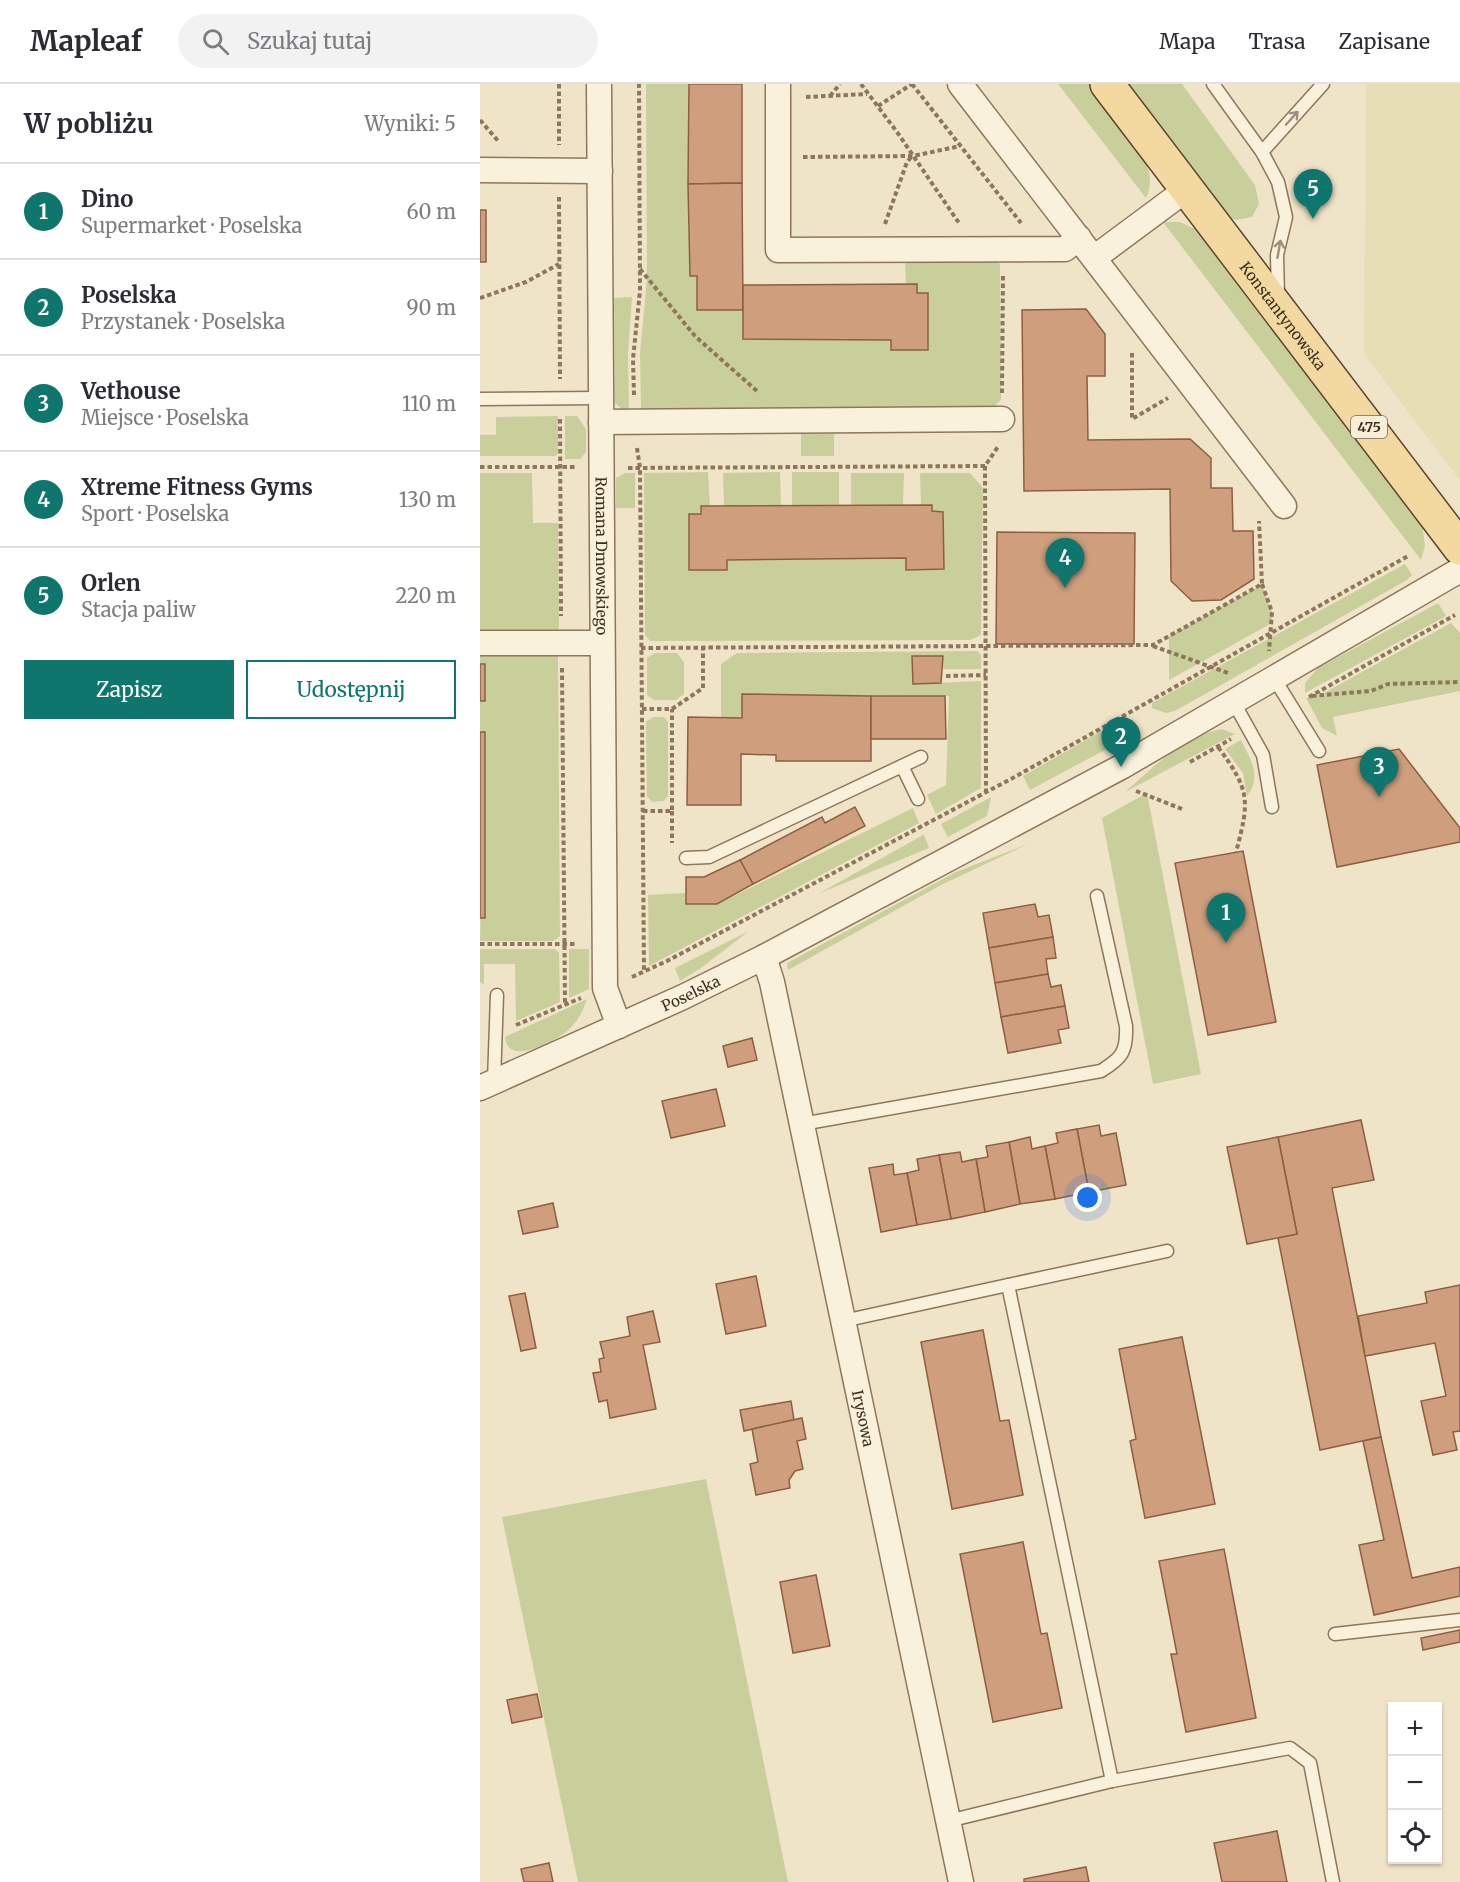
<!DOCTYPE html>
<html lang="pl">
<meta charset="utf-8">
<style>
:root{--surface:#fff;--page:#f2f2f3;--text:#2b2b33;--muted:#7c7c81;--line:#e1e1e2;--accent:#0f766e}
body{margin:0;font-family:Merriweather,serif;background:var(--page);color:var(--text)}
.controls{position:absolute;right:18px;bottom:18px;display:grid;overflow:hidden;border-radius:0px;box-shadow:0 2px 4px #0004}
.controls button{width:54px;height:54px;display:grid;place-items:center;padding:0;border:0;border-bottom:2px solid var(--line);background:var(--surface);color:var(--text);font:30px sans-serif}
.you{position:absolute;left:608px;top:1114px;width:21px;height:21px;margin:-15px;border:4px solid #fff;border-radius:50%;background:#1a73e8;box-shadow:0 0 0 9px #1a73e833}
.badge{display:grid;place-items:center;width:39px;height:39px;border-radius:50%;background:var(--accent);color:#fff;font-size:20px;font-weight:700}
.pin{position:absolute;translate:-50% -50px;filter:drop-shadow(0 2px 3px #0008)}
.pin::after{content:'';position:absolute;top:32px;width:21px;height:18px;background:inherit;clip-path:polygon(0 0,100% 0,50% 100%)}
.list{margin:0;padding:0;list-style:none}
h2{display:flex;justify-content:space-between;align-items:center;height:78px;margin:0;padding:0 24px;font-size:26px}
h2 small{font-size:20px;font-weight:400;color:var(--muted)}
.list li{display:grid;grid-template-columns:39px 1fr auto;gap:18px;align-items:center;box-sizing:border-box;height:96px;padding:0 24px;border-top:2px solid var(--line)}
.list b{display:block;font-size:22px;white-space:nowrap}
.list p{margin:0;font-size:20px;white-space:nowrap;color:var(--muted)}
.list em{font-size:20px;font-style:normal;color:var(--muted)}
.actions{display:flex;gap:12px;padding:18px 24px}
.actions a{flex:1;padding:14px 0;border:2px solid var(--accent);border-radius:0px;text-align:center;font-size:21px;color:var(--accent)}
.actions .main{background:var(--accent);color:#fff}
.icon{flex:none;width:33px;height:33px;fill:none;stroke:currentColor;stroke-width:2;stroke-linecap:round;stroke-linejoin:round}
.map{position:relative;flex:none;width:980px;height:1798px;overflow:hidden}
header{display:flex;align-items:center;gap:36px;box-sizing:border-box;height:84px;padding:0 30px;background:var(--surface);border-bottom:2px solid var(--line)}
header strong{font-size:28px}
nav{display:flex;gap:33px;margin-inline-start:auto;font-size:21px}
.search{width:420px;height:54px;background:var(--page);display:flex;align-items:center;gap:15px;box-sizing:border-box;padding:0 21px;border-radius:33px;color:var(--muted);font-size:22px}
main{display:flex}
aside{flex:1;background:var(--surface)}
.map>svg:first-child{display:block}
.farmland{fill:#e6deb5}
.green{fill:#c9cf9b}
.building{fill:#cf9f7d;stroke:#8d5f41;stroke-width:1.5}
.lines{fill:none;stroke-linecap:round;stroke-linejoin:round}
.lane-casing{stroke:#8d765c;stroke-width:15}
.street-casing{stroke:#8d765c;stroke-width:27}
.primary-casing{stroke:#5b4430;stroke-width:36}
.path{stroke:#8d765c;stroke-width:4;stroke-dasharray:4.5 3;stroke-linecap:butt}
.lane{stroke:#faf1dc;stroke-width:12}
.street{stroke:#faf1dc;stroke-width:24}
.primary{stroke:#f3d9a0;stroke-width:33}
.oneway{stroke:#9c907e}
.labels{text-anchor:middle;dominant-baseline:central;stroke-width:4.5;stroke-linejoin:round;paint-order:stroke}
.shield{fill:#f7eed8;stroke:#756857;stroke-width:1.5}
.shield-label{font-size:14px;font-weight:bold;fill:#3d2e20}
.street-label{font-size:15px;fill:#3d2e20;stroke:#f7eed8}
</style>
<header>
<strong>Mapleaf</strong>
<div class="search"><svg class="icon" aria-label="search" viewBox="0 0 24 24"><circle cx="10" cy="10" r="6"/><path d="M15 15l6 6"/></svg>Szukaj tutaj</div>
<nav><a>Mapa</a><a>Trasa</a><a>Zapisane</a></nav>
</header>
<main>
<aside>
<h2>W pobliżu<small>Wyniki: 5</small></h2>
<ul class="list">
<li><span class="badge">1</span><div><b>Dino</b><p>Supermarket · Poselska</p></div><em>60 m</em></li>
<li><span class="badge">2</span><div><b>Poselska</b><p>Przystanek · Poselska</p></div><em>90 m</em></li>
<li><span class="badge">3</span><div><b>Vethouse</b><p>Miejsce · Poselska</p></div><em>110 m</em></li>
<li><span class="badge">4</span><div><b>Xtreme Fitness Gyms</b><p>Sport · Poselska</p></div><em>130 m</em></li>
<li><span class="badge">5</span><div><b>Orlen</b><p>Stacja paliw</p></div><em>220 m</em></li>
</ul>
<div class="actions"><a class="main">Zapisz</a><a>Udostępnij</a></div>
</aside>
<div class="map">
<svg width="980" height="1798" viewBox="0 0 980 1798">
<rect width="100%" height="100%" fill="#f0e4c8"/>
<path class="farmland" d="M886,0H980V396L884,270Z"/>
<g class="green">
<path d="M166,0H209L210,191L217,192V225L263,226L264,255L411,256L412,266H447L448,209H437V200L426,201L425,173L515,171L520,181L521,316L512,324L161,325L160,269L167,195Z"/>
<path d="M578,0H610C630,27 686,80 666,114Z"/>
<path d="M648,0H702L775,101L779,120L772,133L756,136L749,133Z"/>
<path d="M683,138H700L715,145L942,440L945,462L941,476Z"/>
<path d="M152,213L148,269L149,327L142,325L135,319L134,214Z"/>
<path d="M78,332V369L75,372H0V351H16V333Z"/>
<path d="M85,332H97L106,345V368L100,375H85Z"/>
<rect x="321" y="350" width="33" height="22"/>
<path d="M228,388L230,422H221L210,486H246L247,476L426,474V486L463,485V428L452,427V421H441L440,389H490L503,404L501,551L490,556L170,557L165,551L164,389Z"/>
<path d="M300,388L301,422H244L243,389Z"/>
<path d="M312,388H359V422L312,421Z"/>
<path d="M0,389H52L53,439H78L79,545L74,548H0Z"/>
<path d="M145,389H155V424H136V394Z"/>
<path d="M371,389H424L423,421H371Z"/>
<path d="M925,480L932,491L927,496L695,627L686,629L672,624V619Z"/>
<path d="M782,500L792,528V539L689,596V552Z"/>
<path d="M958,519L966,532L825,609V599L838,584Z"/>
<path d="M971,539L980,549V607L853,633L857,652L842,644L826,614L842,610Z"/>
<path d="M0,566H73L78,572L80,852L74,857H0L4,648H0V617L5,616V580H0Z"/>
<path d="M498,567L501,571V585H463V572L432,573L433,600L501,597V704L456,730L447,711L466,701L469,612L262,610V634H241V580L257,569Z"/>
<path d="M175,569H197L204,578V610L196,616H174L167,611V574Z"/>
<path d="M173,633H184L188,638V712L184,717L172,718L167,712L166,638Z"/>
<path d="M641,636L640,651L634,661L550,706L543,692Z"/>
<path d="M742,645L755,650L645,708C673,684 704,651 742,645Z"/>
<path d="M761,656C771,676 782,692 767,712L763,689L745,665Z"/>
<path d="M667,709L721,990L673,1000L622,734Z"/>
<path d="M511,713L507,732L468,753L461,740Z"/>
<path d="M433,724L439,739L169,882L168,811L205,809L206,820H237Z"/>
<path d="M444,751L449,764L338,810L443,751Z"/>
<path d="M550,759L461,801L308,886L307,879L476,788Z"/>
<path d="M269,847L221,884L200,897L195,884Z"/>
<path d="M0,865H75L79,869L80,918L36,937L35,880H4V901L0,898Z"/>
<path d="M89,865H109V905L89,914Z"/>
<path d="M107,915C103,927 97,939 87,947C74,958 27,983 25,953Z"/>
<path d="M226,1395L308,1798H98L22,1433Z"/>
</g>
<g class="building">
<path d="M209,0H262V99L208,100Z"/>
<path d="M262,99L263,226H217V192H210L208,100Z"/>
<rect x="0" y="126" width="6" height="52"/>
<path d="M437,200V209H448V266H411V256L263,255V201Z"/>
<path d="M606,225L625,250V292H607L608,356L710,355L731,374V404H752L753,447H773L774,495L741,516L712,517L691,497L690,405L544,407L542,226Z"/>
<path d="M452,421V427L463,428L464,485L426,486V474L247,476V486H209V430H221V422Z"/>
<path d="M517,448L655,449L654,560H516Z"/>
<path d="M432,572H463L461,599L433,600Z"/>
<rect x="0" y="580" width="5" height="37"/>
<path d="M262,610L391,612V677H296V671L261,670V721H207L208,633L262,634Z"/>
<path d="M391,612H465L466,655H391Z"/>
<rect x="0" y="648" width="5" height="186"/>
<path d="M919,665L980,744V758L857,783L837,681Z"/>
<path d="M375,723L385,742L273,800L260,776L342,733L345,739Z"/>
<path d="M763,767L796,938L728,951L695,779Z"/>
<path d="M260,776L273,800L237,820H206V793H224Z"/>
<path d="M555,820L558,833L569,831L573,853L509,864L503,829Z"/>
<path d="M573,853L576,874L566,875L568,890L515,899L509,864Z"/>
<path d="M568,890L571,903L581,901L585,922L521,933L515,899Z"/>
<path d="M585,922L589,944L578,946L581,959L528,969L521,933Z"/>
<path d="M272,954L277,976L248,983L243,962Z"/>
<path d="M236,1005L245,1042L191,1054L182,1017Z"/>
<path d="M881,1036L894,1096L852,1104L901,1353L840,1366L798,1154L817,1150L798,1053Z"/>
<path d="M619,1041L621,1052L636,1049L646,1101L609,1108L597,1045Z"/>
<path d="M597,1045L609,1108L575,1115L565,1062L578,1059L576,1049Z"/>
<path d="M550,1053L552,1065L565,1062L575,1115L540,1120L529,1058Z"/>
<path d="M798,1053L817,1150L767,1160L747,1063Z"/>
<path d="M529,1058L540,1120L505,1128L496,1075L508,1073L506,1062Z"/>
<path d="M480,1068L482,1078L496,1075L505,1128L471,1135L459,1071Z"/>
<path d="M459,1071L471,1135L437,1141L427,1089L439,1086L437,1075Z"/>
<path d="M413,1080L414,1091L427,1089L437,1141L401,1148L389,1084Z"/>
<path d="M73,1119L78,1143L43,1150L38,1127Z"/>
<path d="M276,1192L286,1242L246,1250L236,1200Z"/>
<path d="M980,1201V1347L973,1348L977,1366L953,1371L941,1317L966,1312L955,1259L885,1272L878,1232L947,1219L945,1208Z"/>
<path d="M45,1209L56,1264L41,1267L29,1212Z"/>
<path d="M173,1227L180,1258L163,1261L176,1325L130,1334L127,1316L119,1318L113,1289L121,1288L119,1275L124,1274L120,1258L150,1252L147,1233Z"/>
<path d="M503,1246L520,1337L529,1336L543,1411L472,1425L441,1258Z"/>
<path d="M702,1253L735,1420L665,1434L650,1357L656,1355L639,1265Z"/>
<path d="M311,1317L314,1336L264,1347L260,1326Z"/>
<path d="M322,1334L326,1355L317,1357L323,1385L315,1387L309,1396L310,1404L276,1411L270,1380L278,1378L272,1345Z"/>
<path d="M901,1353L932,1494L980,1483V1512L894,1531L879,1461L904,1456L883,1357Z"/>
<path d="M543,1458L561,1550L567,1549L582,1624L513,1638L480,1470Z"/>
<path d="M744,1465L776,1634L706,1648L691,1570H697L679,1477Z"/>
<path d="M336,1491L350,1562L313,1569L300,1498Z"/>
<path d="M980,1546V1558L943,1566L941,1554Z"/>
<path d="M57,1610L62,1633L32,1639L27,1616Z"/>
<path d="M797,1747L807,1798H742L734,1759Z"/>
<path d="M69,1779L73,1798H44L41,1785Z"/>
<path d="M606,1783L609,1798H544V1795Z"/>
</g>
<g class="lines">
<g class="lane-casing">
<g id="lane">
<path d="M733,0L782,68L798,98L806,133L797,171L798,213"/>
<path d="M782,68L843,0"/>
<path d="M0,315L121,314"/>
<path d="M794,594L839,667"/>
<path d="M753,617L783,671L792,723"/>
<path d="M422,682L438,715"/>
<path d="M206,774L229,773L441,673"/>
<path d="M14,997L17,911"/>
<path d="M322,1040L621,987C642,974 647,968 646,942L617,812"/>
<path d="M528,1201L687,1167"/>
<path d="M363,1237L528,1201L632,1697"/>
<path d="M855,1550L980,1536"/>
<path d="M468,1737L632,1697L810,1664L830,1679L853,1798"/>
</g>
</g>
<g class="street-casing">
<g id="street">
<path id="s1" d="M119,0L125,904L139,942"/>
<path d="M298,0V166L585,165L599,154"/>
<path d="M480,0L804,422"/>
<path d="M0,86L120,87"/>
<path d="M614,174L707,105"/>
<path d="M121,338L522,335"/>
<path d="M0,559H122"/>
<path id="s2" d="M284,873L292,898L481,1798"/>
<path id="s3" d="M0,1004L203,913L284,873L641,683L980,486"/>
</g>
</g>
<g class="primary-casing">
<g id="primary">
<path id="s4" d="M627,0L980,464"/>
</g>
</g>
<g class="path">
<path d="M79,0V61"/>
<path d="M381,0L417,48L479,139"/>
<path d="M432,0L541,139"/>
<path d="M350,12L360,0"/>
<path d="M326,13L387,10"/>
<path d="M398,22L432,0"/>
<path d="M0,36L19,58"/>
<path d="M323,73L433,72L480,62"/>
<path d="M79,113L80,295"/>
<path d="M405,140L427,78L432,72"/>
<path d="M160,185L215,252L279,309"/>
<path d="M0,214L46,198L79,180"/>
<path d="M652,269V335L688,314"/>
<path d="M522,309L523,191"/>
<path d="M154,311L153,275L160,207L159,0"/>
<path d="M80,335L81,532"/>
<path d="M157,364L160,384L164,888"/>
<path d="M505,382L506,708"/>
<path d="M0,383H95"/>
<path d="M148,384L505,382L519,361"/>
<path d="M782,500L792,528L789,567"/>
<path d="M673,562L748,589"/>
<path d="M161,564L673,561L782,500L779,437"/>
<path d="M82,584L85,920"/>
<path d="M466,592L506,591"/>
<path d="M832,612L891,607L908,600L980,598"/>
<path d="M829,613L975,531"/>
<path d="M162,625H192L223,604V563"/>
<path d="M738,663C770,706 770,716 756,768"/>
<path d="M710,678L751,655"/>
<path d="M656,707L702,725"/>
<path d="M163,727H192V625"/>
<path d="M192,727V759"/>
<path d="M0,860H97"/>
<path d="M152,893L187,877L531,695L928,472"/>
<path d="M36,941L101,914"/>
</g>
<use href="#lane" class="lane"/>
<use href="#street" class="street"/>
<use href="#primary" class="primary"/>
</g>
<defs><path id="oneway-shaft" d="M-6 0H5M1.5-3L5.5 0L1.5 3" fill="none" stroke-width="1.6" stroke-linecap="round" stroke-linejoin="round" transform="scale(1.5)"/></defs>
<g class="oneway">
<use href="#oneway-shaft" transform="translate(812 34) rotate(-48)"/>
<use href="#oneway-shaft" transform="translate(799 165) rotate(-80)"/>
</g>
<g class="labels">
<rect class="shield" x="871" y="332" width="36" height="22" rx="4.5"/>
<g class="shield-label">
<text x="889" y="343">475</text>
</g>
<g class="street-label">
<text stroke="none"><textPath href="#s4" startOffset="291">Konstantynowska</textPath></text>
<text stroke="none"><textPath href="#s1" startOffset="472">Romana Dmowskiego</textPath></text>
<text stroke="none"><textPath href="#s3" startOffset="231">Poselska</textPath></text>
<text stroke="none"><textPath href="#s2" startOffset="472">Irysowa</textPath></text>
</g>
</g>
</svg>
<div class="controls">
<button>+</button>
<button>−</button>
<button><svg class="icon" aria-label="locate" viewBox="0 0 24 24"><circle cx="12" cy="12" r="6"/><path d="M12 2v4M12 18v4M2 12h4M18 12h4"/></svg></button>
</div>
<div class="you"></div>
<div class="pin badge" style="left:746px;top:859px">1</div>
<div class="pin badge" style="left:641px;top:683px">2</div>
<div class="pin badge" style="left:899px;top:713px">3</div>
<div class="pin badge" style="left:585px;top:504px">4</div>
<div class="pin badge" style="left:833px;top:135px">5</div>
</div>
</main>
